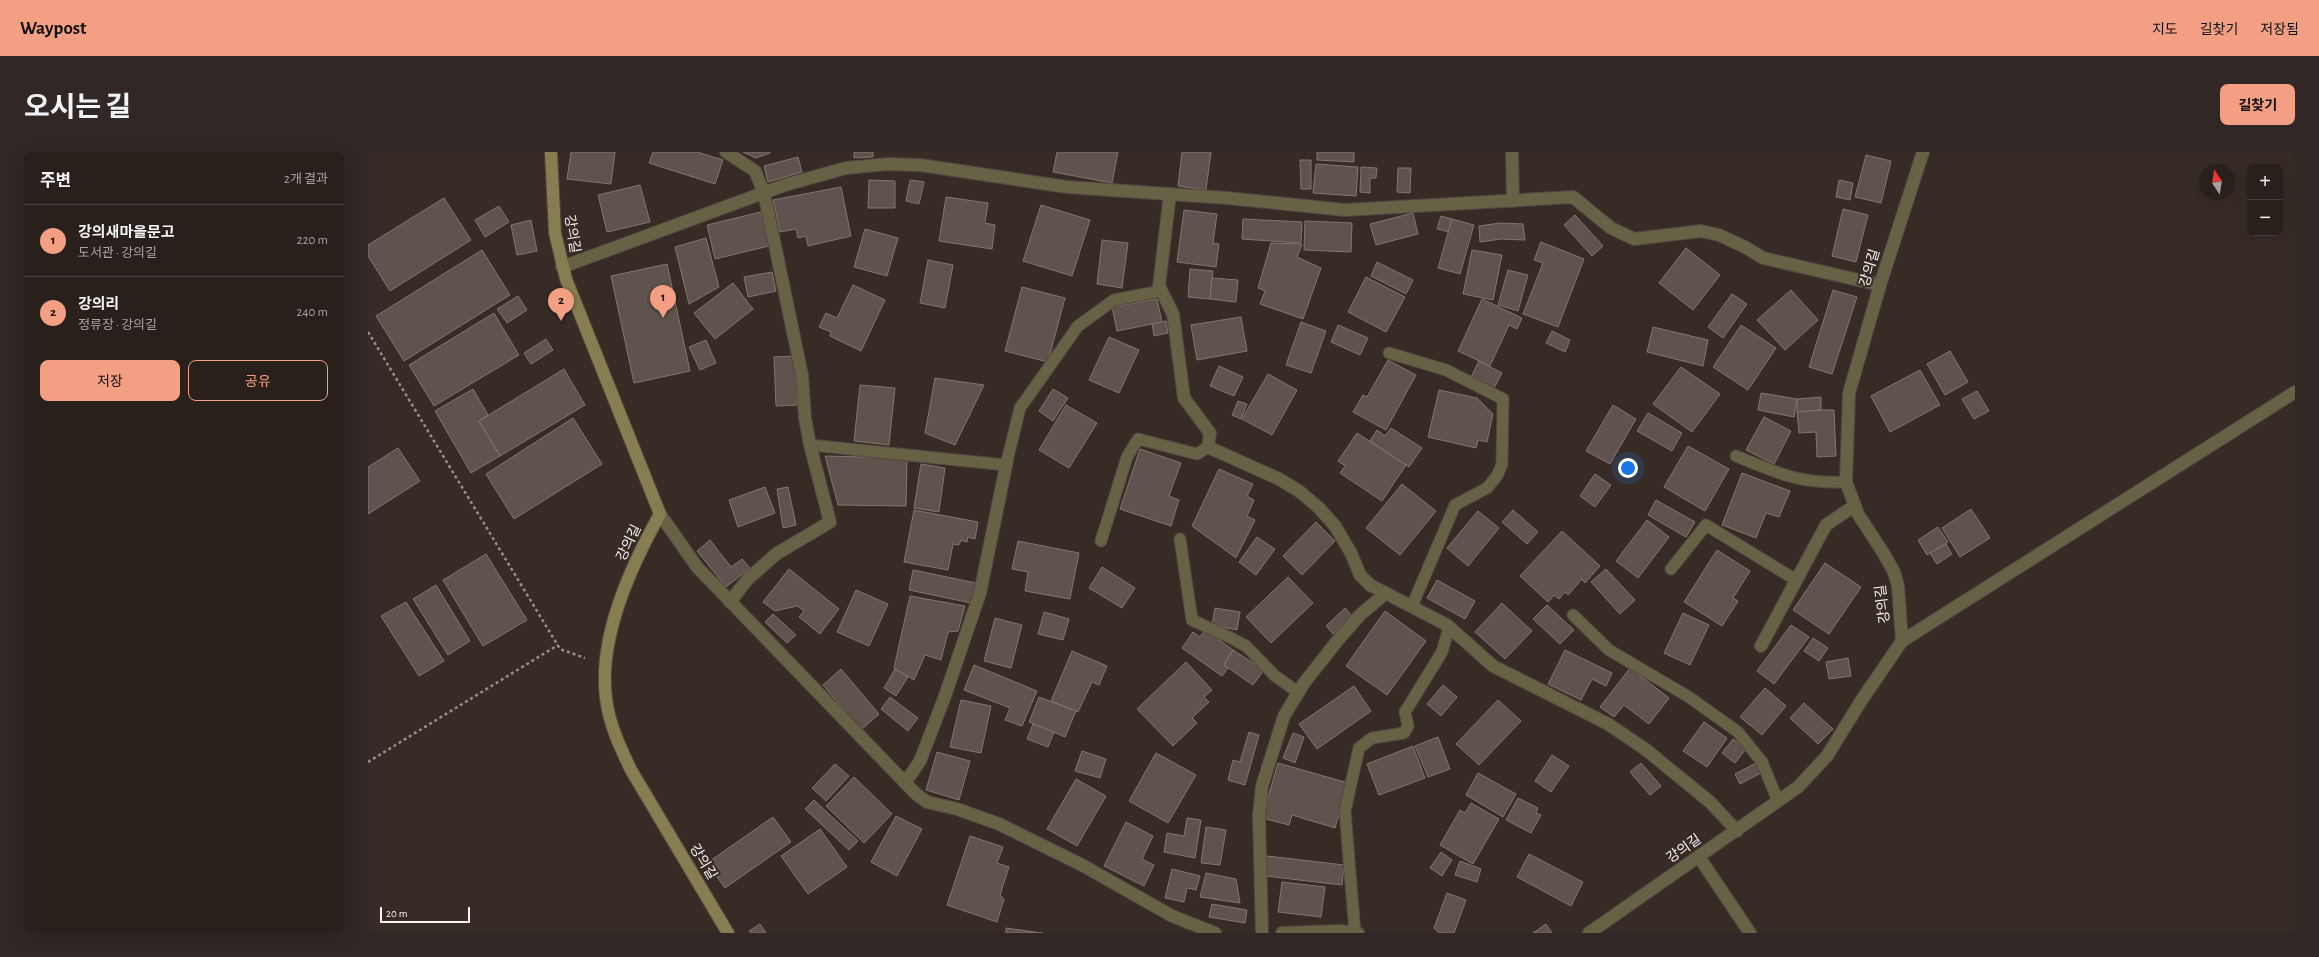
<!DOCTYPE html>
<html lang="ko">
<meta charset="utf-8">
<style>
:root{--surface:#29201c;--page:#312825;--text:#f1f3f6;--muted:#a5a3a3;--line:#453e3b;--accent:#f39f84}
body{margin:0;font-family:"Alegreya Sans","Noto Sans KR",sans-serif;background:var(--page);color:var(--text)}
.controls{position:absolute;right:12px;top:12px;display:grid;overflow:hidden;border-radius:8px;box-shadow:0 4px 16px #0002}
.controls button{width:36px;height:36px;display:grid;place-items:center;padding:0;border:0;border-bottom:1px solid var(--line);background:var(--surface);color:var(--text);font:20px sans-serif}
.compass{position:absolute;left:1831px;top:12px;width:36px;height:36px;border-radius:50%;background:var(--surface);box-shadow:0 4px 16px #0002;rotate:348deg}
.scale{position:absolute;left:12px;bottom:10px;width:90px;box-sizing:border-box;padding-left:4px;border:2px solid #f8f1ed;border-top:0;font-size:11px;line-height:14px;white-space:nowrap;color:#f8f1ed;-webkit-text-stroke:3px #372b26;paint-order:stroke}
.you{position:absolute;left:1260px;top:316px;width:14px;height:14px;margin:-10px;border:3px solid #fff;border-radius:50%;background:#1a73e8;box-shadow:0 0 0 6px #1a73e833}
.badge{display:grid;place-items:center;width:26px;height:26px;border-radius:50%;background:var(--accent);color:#111;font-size:13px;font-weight:700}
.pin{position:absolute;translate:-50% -33px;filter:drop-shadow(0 1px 2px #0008)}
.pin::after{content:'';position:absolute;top:21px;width:14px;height:12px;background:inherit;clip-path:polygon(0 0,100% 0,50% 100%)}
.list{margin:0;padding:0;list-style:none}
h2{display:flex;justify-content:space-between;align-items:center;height:52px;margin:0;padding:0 16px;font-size:17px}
h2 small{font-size:13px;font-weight:400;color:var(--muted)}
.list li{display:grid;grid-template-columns:26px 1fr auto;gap:12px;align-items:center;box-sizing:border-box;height:72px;padding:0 16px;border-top:1px solid var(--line)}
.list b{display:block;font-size:15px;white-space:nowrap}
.list p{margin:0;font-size:13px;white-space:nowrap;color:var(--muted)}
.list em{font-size:13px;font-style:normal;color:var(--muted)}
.actions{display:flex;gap:8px;padding:12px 16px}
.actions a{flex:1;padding:9px 0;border:1px solid var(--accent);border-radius:8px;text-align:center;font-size:14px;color:var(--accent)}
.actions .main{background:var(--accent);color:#111}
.map{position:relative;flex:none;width:1927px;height:781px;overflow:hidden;border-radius:8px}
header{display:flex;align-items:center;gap:24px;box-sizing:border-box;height:56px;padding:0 20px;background:var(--accent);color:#111}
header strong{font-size:19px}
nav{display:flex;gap:22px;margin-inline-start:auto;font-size:14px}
.intro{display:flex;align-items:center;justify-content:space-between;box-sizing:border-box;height:96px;padding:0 24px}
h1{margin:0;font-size:28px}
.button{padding:10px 18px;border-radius:8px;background:var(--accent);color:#111;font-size:14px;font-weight:700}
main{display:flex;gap:24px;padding:0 24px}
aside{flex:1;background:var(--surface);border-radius:8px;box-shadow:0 4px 16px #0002}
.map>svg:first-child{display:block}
.building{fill:#60534d;stroke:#83766f}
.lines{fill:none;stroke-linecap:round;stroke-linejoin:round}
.lane-casing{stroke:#524742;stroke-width:13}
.street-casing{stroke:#524742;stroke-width:14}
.secondary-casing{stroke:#524742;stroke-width:14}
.path{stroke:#978e89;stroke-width:2.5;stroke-dasharray:3 3;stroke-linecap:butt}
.lane{stroke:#676245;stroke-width:11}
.street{stroke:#676245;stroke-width:12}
.secondary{stroke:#867e50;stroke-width:12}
.labels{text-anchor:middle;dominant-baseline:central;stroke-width:4;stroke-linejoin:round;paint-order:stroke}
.street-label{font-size:14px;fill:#f8f1ed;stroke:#372b26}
</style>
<header>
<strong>Waypost</strong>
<nav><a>지도</a><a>길찾기</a><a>저장됨</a></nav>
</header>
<div class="intro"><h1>오시는 길</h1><a class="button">길찾기</a></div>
<main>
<aside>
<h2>주변<small>2개 결과</small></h2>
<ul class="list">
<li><span class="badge">1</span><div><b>강의새마을문고</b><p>도서관 · 강의길</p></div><em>220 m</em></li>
<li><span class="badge">2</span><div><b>강의리</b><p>정류장 · 강의길</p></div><em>240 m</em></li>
</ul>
<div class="actions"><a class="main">저장</a><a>공유</a></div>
</aside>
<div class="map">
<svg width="1927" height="781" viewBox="0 0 1927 781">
<rect width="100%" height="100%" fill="#372b26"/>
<g class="building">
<path d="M203,0H247L243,32L199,27Z"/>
<path d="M285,0H329L355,8L347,32L281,11Z"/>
<path d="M375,0H402V1L388,6Z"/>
<path d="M486,0H505V5L486,6Z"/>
<path d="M689,0H750L744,31L685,20Z"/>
<path d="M814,0H843L838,38L810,34Z"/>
<path d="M949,0H986V10L949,8Z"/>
<path d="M1498,3L1523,9L1513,51L1487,45Z"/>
<path d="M430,5L434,20L400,30L396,14Z"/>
<path d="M932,8H943V37H933Z"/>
<path d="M948,12L990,15L988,44L945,41Z"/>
<path d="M993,15L1009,16L1008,26H1002V41L992,40Z"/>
<path d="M1030,16H1043L1042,41L1029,40Z"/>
<path d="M501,28L527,29V56H500Z"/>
<path d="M542,28L556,30L551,52L538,49Z"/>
<path d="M1471,28L1485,31L1482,48L1468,45Z"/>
<path d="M272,33L282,70L239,80L230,43Z"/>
<path d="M473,35L483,84L440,94L438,84L430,86L428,77L412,80L405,48Z"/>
<path d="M578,45L620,51L617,71L627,73L624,97L571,89Z"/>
<path d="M76,46L103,88L22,139L0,104V93Z"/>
<path d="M673,53L722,68L704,124L655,109Z"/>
<path d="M131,54L141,70L117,85L107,68Z"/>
<path d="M1475,57L1500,63L1488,110L1464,104Z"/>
<path d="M816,58L849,62L845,91L851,92L848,115L809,110Z"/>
<path d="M393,60L401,94L347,107L339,73Z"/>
<path d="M1045,61L1050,82L1008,93L1002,72Z"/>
<path d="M1207,63L1235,94L1224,104L1196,73Z"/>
<path d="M1073,64L1084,67L1081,80L1069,77Z"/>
<path d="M875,67L934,70L933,91L874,87Z"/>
<path d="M1084,67L1106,73L1092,122L1070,116Z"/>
<path d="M163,68L169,99L149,103L143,73Z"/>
<path d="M937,69L984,71L983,100L936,98Z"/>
<path d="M1132,71L1155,72L1157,88L1133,87L1112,90L1111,74Z"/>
<path d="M497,77L530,86L519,124L486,115Z"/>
<path d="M338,86L351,135L321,152L307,95Z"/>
<path d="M734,88L760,91L754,136L729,132Z"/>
<path d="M1173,90L1216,107L1190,175L1155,162L1175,111L1166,108Z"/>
<path d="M903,91L934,92L929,105L953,116L935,167L892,152L897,139L890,136Z"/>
<path d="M1318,96L1352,123L1325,158L1291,131Z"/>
<path d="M114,98L142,143L36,209L8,164Z"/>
<path d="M1104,98L1134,103L1125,148L1095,142Z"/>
<path d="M560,108L585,113L577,156L552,151Z"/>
<path d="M1009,110L1045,128L1038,142L1003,124Z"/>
<path d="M299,112L322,219L266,231L243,124Z"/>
<path d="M822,117L845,119L842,147L820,145Z"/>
<path d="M1140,118L1160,123L1150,159L1130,153Z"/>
<path d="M404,120L408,139L380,145L376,125Z"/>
<path d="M998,125L1037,145L1018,180L980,160Z"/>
<path d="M844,126L870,128L868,150L842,147Z"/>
<path d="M365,131L385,157L347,187L326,161Z"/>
<path d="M485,133L517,148L493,199L462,184L463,180L451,175L458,161L469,166Z"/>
<path d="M654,135L697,146L680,210L637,199Z"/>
<path d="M1423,138L1450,168L1417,198L1389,168Z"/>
<path d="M1465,138L1489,145L1464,222L1441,215Z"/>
<path d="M1364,142L1379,152L1355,186L1340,175Z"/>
<path d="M150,144L159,158L139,171L129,157Z"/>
<path d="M789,147L794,170L749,179L744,155Z"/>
<path d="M1114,147L1154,166L1149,177L1141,173L1122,214L1090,199Z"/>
<path d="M126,161L151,203L66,254L41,213Z"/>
<path d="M873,165L879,199L829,208L823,173Z"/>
<path d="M798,169L800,181L786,184L784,172Z"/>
<path d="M933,170L958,179L943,221L918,213Z"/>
<path d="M970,173L1000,186L992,203L963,190Z"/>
<path d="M1373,173L1408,196L1380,238L1345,215Z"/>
<path d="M1285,175L1340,188L1335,214L1279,200Z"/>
<path d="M1184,179L1202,188L1197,200L1178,191Z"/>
<path d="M741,185L771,198L751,241L721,228Z"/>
<path d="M178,187L185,198L163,212L156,201Z"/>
<path d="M338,188L348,211L332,218L321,195Z"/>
<path d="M1582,199L1600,230L1577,243L1559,212Z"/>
<path d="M427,204L429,253L408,254L406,205Z"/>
<path d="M1020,208L1048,223L1018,278L985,260L995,243L999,245Z"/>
<path d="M1111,209L1134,221L1125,238L1102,227Z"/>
<path d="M851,214L875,225L866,244L842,234Z"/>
<path d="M1313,215L1352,242L1324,280L1285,252Z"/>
<path d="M196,217L217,253L132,304L111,269Z"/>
<path d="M1552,218L1572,253L1522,280L1503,244Z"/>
<path d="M900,222L929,238L904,283L874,267Z"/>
<path d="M567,226L616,233L587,293L557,281Z"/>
<path d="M492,233L527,236L521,293L486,289Z"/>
<path d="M105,237L120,263L111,269L132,304L103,321L67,259Z"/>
<path d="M685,237L700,246L685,269L671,259Z"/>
<path d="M1071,238L1109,246L1125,262L1119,290L1110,288L1108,296L1060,285Z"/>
<path d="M1609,239L1621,259L1606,267L1594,247Z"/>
<path d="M1393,241L1429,247L1426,265L1390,258Z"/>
<path d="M1453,245V258L1429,260V247Z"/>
<path d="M870,249L879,252L873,267L864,263Z"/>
<path d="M698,253L729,271L701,316L671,298Z"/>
<path d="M1245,253L1268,267L1242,312L1218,299Z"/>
<path d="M1453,258H1466L1468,304L1449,305L1448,280L1431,281L1429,260Z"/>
<path d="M1280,261L1314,281L1304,299L1269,279Z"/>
<path d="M1396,265L1423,279L1406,312L1378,298Z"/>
<path d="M205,266L234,312L146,367L118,322Z"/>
<path d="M1023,276L1054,296L1041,315L1002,289L1009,278L1017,284Z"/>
<path d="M989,281L1038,313L1014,349L972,321L977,314L970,309Z"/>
<path d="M1320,294L1361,317L1337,359L1296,335Z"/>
<path d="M30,296L52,329L0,362V315Z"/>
<path d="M772,297L813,311L801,344L811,348L803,374L752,357Z"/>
<path d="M457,304L539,306L538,354L470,353Z"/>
<path d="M553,312L577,316L571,360L546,356Z"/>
<path d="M851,317L885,332L879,344L886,348L879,364L887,368L868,406L824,374Z"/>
<path d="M1374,321L1422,339L1411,365L1398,361L1388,386L1354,373Z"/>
<path d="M1227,322L1243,333L1227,355L1212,344Z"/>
<path d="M1034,332L1068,359L1032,403L998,376Z"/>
<path d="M397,335L407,361L370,375L361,348Z"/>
<path d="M420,335L428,373L415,376L409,337Z"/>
<path d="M1288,348L1327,370L1318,385L1280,363Z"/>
<path d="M1603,357L1622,386L1592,405L1574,376Z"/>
<path d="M546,358L610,370L607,387L600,385L599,390L593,388L591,393L585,392L580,418L536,410Z"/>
<path d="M1145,358L1170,380L1159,392L1134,370Z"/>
<path d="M1110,359L1131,376L1100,414L1079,396Z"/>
<path d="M1279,368L1301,385L1270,426L1248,409Z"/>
<path d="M948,370L967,389L934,423L915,404Z"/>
<path d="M1570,375L1580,390L1559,403L1550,388Z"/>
<path d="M1194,379L1232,414L1217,431L1214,427L1200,443L1197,440L1191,447L1186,443L1180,450L1152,424Z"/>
<path d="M889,385L907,397L888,423L871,410Z"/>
<path d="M342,388L363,415L374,407L382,416L358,435L329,399Z"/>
<path d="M650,389L711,401L702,447L657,439L660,420L644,417Z"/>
<path d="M1578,392L1584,402L1569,412L1562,401Z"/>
<path d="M1349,398L1382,419L1365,446L1370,449L1354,474L1316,450Z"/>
<path d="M118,402L159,468L115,494L75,428Z"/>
<path d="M1457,411L1493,435L1461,482L1425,458Z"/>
<path d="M734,415L767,436L754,456L721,436Z"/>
<path d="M421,417L471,457L452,482L431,465L436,459L429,454L407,459L395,450Z"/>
<path d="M1238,417L1267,448L1252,462L1223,430Z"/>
<path d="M545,418L608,431L603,451L541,438Z"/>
<path d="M920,425L945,451L903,491L878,465Z"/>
<path d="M1069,428L1107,449L1097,467L1059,446Z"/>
<path d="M68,433L102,489L80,503L45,447Z"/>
<path d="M488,438L520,452L501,494L469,480Z"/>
<path d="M542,444L597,454L590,479L580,480L573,508L557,503L546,528L526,516Z"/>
<path d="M38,450L76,509L51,524L13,464Z"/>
<path d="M1134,451L1164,479L1137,507L1107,480Z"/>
<path d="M1179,453L1206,478L1192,492L1165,467Z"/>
<path d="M847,456L872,460L869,478L844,473Z"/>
<path d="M977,456L984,464L965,482L958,474Z"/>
<path d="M1017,459L1058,489L1019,543L978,514Z"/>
<path d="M676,460L701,467L695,488L670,482Z"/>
<path d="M1315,461L1341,473L1322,513L1296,501Z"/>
<path d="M405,462L428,483L419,491L397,470Z"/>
<path d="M627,466L654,473L643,516L616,509Z"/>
<path d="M1423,473L1441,485L1406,532L1389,519Z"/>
<path d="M837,478L865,498L856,513L860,516L854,524L814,496L825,480L832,485Z"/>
<path d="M1445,486L1460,496L1451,509L1436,499Z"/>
<path d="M865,498L896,518L885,533L856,513Z"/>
<path d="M1197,498L1244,521L1238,534L1224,527L1213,548L1180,532Z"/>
<path d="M704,499L739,514L731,533L724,530L710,560L683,549Z"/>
<path d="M1480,506L1483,524L1461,527L1458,510Z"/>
<path d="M818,510L844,538L836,545L841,550L824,566L829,571L805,594L769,557Z"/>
<path d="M606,513L669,539L654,574L637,568L642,556L596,538Z"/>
<path d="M1262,516L1301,546L1281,572L1256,553L1246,565L1232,555Z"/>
<path d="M473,517L511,562L493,578L455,533Z"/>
<path d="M527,517L540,525L528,544L516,536Z"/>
<path d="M1075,533L1089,545L1073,564L1059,552Z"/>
<path d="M986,534L1003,559L949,597L931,572Z"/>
<path d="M1397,536L1418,554L1394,583L1372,565Z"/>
<path d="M522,545L550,566L540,579L513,557Z"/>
<path d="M671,545L708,559L697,585L661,570Z"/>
<path d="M593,548L623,554L613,601L582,595Z"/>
<path d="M1130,548L1153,569L1111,613L1088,592Z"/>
<path d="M1436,551L1465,577L1450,592L1422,566Z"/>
<path d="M1336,570L1359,586L1339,615L1315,599Z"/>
<path d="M665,572L686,580L680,595L659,587Z"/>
<path d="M881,580L891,583L877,633L860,628L865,608L872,610Z"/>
<path d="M925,581L936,585L927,611L915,606Z"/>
<path d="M1070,585L1082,617L1060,625L1047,594Z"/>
<path d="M1365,587L1378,597L1367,611L1354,601Z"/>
<path d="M1045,594L1057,626L1011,643L999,612Z"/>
<path d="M714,599L738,607L732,626L707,619Z"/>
<path d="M569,600L602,609L591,648L558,638Z"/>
<path d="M788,601L828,623L800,671L761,649Z"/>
<path d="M1184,603L1201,614L1183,640L1167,629Z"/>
<path d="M910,611L980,631L967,676L924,663L921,673L894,666Z"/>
<path d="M1273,611L1293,634L1282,643L1262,620Z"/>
<path d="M1388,611L1393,621L1372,632L1367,622Z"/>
<path d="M467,612L481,624L458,649L444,636Z"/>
<path d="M1110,621L1148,642L1135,665L1098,643Z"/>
<path d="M486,625L524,662L496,691L458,654Z"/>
<path d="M708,627L738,644L709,694L679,677Z"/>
<path d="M1150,646L1170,656L1168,661L1173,663L1163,681L1138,668Z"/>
<path d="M446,648L490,689L481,698L437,657Z"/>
<path d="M1103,651L1131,667L1105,712L1072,693L1092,658L1097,661Z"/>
<path d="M528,664L554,677L529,724L503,710Z"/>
<path d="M405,665L423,690L357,736L339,711Z"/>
<path d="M819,666L833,668L827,706L796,700L799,681L816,684Z"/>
<path d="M758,670L785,684L774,707L786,713L776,734L736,714Z"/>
<path d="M838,675L858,678L852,713L833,711Z"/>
<path d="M452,677L479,715L440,742L413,704Z"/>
<path d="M602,684L635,695L629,711L641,715L632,743L636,747L629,770L579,753Z"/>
<path d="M1073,700L1084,708L1074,724L1062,716Z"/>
<path d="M1161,702L1215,730L1203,754L1149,725Z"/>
<path d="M899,704L976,713L974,733L897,724Z"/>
<path d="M1092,709L1113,717L1109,730L1087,723Z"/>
<path d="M804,717L832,724L828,738L819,736L816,750L797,746Z"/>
<path d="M838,721L868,727L872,751L832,745Z"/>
<path d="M914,730L957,735L953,765L910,760Z"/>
<path d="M1079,741L1098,748L1086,781H1071L1066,776Z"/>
<path d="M844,752L879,758L877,771L841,765Z"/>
<path d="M392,772L398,781H383L381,779Z"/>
<path d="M1178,772L1184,781H1165Z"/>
<path d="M638,776L674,781H638Z"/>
</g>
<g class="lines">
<g class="lane-casing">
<g id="lane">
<path d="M1021,201L1078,218L1135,247L1134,312L1129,324L1119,336L1087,353L1044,454"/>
<path d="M442,293L638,313"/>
<path d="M1368,304C1409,321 1432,332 1478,330"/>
<path d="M639,309L652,256L710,174L746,148L793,139"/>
<path d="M812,387L824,468L863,486L878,494L906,523L931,541"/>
<path d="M733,389L759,305L770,287L829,302L840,295"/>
<path d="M1303,417L1338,373L1428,428"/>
<path d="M1205,463L1241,498L1321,545L1370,580L1394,610L1410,649"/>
<path d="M987,781L977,659L991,596L1004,586L1036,581L1040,574L1037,560L1074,500L1081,475"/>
</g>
</g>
<g class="street-casing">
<g id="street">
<path d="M358,0L387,19L396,41L434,223L437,266L442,293L462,370L408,402L379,428L362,450"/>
<path d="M1144,0L1145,49"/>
<path d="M802,42L791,134L805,162L816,246L842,281L840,295L911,327L931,339L951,356L967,374L983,401L992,423L1002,433L1079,473L1125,514L1240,572L1277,597L1342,650L1369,679"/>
<path d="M194,115L417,33L478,16L520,12L552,13L699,35L859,46L977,58L1205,45L1243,76L1266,87L1333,79L1351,83L1377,95L1395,106L1512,133"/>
<path d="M292,362L329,415L548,642L559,650L589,657L631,672L714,713L804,764L847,781"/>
<path d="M1534,489L1927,240"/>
<path d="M1393,494L1458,373L1486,354"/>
<path d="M537,631L552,609L577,544L612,441L639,309"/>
<path d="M1331,705L1382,781"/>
<path d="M894,781L891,664L894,634L916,564L936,531L970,488L992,463L1018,441"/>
<path d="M914,781L971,779L990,781"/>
<path d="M1221,781L1430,635L1459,604L1493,549L1534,489L1530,434L1526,420L1516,402L1490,362L1478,330L1481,241L1512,133L1555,0"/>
</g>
</g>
<g class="secondary-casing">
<path id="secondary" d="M183,0L187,81L198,127L292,362C263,414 230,485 238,546C241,572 252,595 263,618L360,781"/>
</g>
<g class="path">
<path d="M0,180L192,497L217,506"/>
<path d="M0,610L190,493"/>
</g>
<use href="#lane" class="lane"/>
<use href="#street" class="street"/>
<use href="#secondary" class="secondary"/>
</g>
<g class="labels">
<g class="street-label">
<text transform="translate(204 82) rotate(81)">강의길</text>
<text transform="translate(1502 116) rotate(-73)">강의길</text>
<text transform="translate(261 391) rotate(-64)">강의길</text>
<text transform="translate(1515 452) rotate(-97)">강의길</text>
<text transform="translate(1316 697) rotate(-35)">강의길</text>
<text transform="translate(335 710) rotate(59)">강의길</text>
</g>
</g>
</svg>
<div class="controls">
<button>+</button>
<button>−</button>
</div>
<svg class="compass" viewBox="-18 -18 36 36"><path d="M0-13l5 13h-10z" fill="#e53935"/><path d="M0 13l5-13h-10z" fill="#a5a3a3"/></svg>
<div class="scale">20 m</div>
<div class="you"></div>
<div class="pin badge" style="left:295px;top:166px">1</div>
<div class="pin badge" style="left:193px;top:169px">2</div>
</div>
</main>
